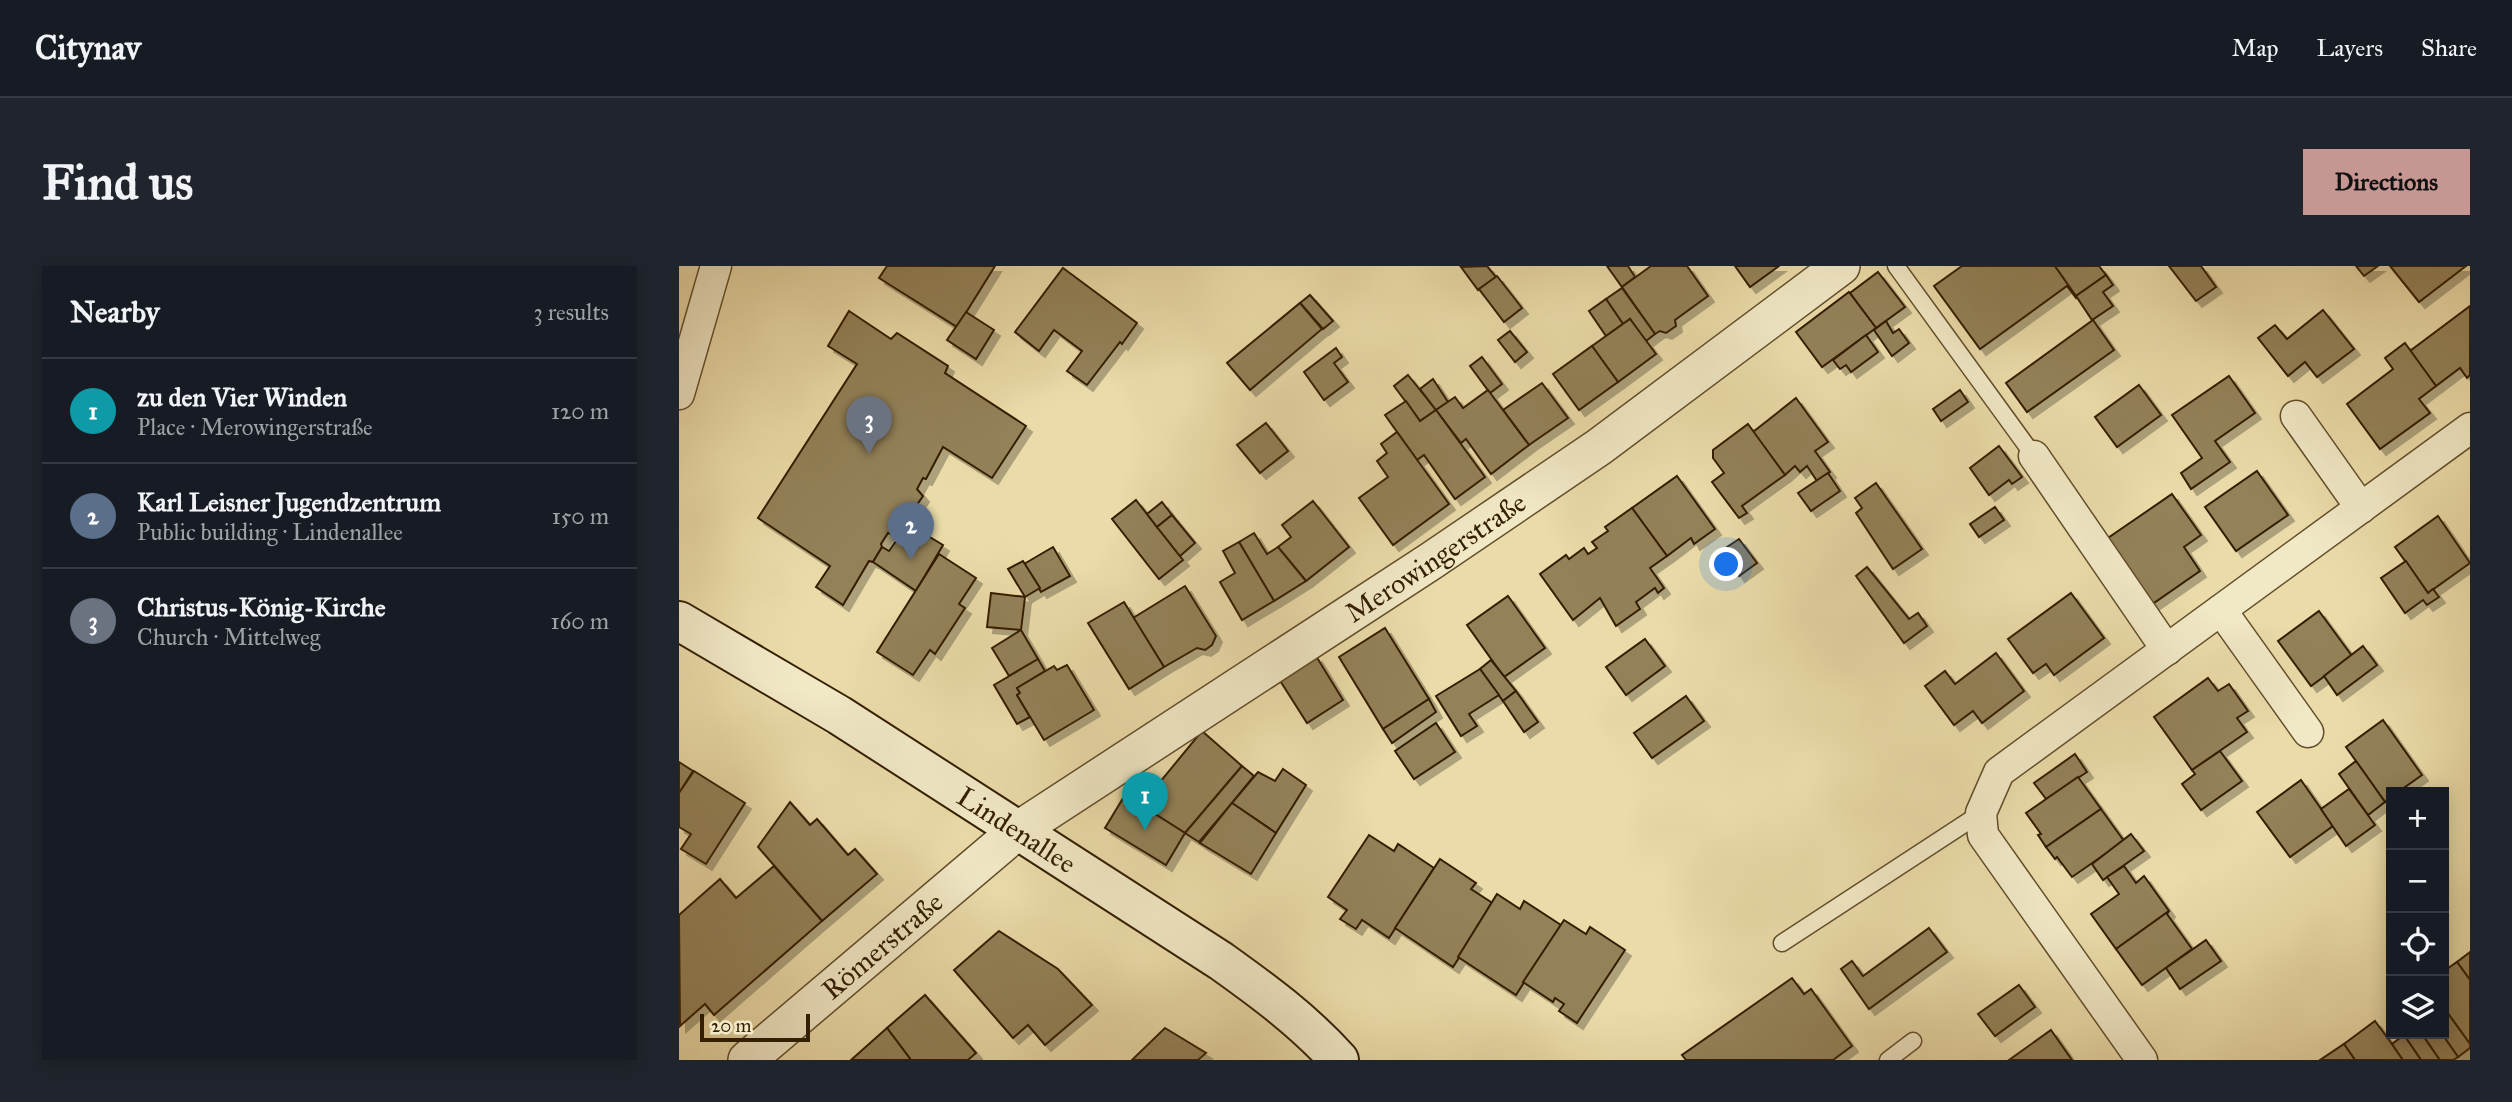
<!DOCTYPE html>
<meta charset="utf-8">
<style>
:root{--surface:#171b24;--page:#20242c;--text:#f1f3f6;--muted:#9ea1a6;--line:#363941;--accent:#c59692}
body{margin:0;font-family:"IM FELL Great Primer",serif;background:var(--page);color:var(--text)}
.controls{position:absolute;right:21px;bottom:21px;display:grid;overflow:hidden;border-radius:0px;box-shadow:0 4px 18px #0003}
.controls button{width:63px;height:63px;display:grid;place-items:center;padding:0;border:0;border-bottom:2px solid var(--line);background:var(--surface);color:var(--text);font:35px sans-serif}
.scale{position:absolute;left:21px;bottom:18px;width:110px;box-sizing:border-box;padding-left:7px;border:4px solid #341f01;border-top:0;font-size:19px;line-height:24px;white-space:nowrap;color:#341f01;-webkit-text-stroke:5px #f1e8c6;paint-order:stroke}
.you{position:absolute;left:1048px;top:299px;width:24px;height:24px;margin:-18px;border:5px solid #fff;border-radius:50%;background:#1a73e8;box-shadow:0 0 0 10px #1a73e833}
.badge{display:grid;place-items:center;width:46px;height:46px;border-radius:50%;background:var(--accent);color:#fff;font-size:23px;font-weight:700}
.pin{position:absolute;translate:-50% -58px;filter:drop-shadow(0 2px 4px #0008)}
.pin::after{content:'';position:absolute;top:37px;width:24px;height:21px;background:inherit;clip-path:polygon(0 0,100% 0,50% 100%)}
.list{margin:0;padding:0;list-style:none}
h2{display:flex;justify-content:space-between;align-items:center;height:91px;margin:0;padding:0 28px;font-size:30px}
h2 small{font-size:23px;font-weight:400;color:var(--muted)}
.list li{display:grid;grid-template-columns:46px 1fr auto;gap:21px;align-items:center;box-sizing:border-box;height:105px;padding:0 28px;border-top:2px solid var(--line)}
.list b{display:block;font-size:26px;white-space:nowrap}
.list p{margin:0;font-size:23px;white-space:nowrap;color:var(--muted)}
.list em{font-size:23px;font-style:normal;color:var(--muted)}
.icon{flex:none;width:38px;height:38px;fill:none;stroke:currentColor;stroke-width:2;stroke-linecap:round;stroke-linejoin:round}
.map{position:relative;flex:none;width:1791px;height:794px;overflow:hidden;border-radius:0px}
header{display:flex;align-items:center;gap:42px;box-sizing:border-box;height:98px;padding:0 35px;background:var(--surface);border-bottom:2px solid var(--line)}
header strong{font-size:33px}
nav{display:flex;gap:38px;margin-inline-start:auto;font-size:24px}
.intro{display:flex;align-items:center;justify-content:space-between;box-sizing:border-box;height:168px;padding:0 42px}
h1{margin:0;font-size:49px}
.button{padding:18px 32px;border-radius:0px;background:var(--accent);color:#111;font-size:24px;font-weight:700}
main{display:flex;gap:42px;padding:0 42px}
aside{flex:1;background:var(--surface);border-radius:0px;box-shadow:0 4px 18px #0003}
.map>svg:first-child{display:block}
.building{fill:#938158;stroke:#341f01;stroke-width:2;filter:url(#shadow)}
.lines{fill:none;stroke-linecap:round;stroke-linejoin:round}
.service-casing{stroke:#624e2b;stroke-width:19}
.minor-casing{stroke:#624e2b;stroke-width:33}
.tertiary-casing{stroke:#624e2b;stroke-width:40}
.secondary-casing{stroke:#341f01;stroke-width:42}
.service{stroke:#f1e8c6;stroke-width:16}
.minor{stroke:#f1e8c6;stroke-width:30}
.tertiary{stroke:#f1e8c6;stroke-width:37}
.secondary{stroke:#f1e8c6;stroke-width:38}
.labels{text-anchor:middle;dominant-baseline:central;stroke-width:6;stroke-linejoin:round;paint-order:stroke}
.street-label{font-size:28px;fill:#341f01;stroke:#f1e8c6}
</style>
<header>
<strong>Citynav</strong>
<nav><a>Map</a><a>Layers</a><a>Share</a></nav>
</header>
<div class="intro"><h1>Find us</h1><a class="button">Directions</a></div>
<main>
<aside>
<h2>Nearby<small>3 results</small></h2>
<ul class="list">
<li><span class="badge" style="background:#0f9aa8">1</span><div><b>zu den Vier Winden</b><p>Place · Merowingerstraße</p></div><em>120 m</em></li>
<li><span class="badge" style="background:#5c6f8a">2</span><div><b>Karl Leisner Jugendzentrum</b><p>Public building · Lindenallee</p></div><em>150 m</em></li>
<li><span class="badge" style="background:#6b7280">3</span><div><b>Christus-König-Kirche</b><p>Church · Mittelweg</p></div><em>160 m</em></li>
</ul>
</aside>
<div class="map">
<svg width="1791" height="794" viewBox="0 0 1791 794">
<defs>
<filter id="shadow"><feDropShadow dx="6" dy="6" stdDeviation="0" flood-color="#0004"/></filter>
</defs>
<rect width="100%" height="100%" fill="#eadba8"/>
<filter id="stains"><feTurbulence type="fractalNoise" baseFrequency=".00286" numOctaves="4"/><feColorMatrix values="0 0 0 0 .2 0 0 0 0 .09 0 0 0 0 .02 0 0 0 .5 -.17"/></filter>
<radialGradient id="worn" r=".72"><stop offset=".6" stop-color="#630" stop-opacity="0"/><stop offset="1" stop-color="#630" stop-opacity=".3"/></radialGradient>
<g class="building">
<path d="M208,0H316L278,61L200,12Z"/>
<path d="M808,0L817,11L799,24L782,1Z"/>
<path d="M928,0H949L956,11L943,21Z"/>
<path d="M972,0H1008L1029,30L996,54L997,60L987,67L981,65L976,68L943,21Z"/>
<path d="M1056,0H1100L1071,21Z"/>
<path d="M1283,0H1376L1398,31L1397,32L1388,20L1301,83L1255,20Z"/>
<path d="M1376,0H1420L1427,9L1397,30Z"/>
<path d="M1490,0H1522L1537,21L1517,35Z"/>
<path d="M1677,0H1699L1685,10Z"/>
<path d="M1711,0H1787L1740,36Z"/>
<path d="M384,2L458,57L443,78L441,76L408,119L388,105L403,85L375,64L360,85L336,66Z"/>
<path d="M1199,6L1226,41L1197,62L1171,27Z"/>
<path d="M1427,9L1434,19L1424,26L1434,40L1413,54L1397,30Z"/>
<path d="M818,10L843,42L825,56L800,23Z"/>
<path d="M943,22L976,68L967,75L951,53L944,58L927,33Z"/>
<path d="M1170,26L1197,62L1143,101L1117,66Z"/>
<path d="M631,29L654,55L644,63L621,37Z"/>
<path d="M927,33L944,58L927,70L910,45Z"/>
<path d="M621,37L643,63L571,124L548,97Z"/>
<path d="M1791,40V109L1788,112L1781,102L1757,120L1731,85Z"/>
<path d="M1644,44L1675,83L1638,111L1626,96L1609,110L1579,72L1596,59L1608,73Z"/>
<path d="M170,45L212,73L218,67L269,100L266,107L347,160L313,212L264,181L247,213L244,212L238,223L244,230L235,243L226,240L212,268L209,267L202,278L203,281L194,296L190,295L164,339L137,321L151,300L79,252L178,98L149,80Z"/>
<path d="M287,46L315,64L297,93L268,74Z"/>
<path d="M951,53L977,88L939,116L913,80Z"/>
<path d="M1414,54L1435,84L1348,146L1327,117Z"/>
<path d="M1207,55L1214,67L1220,63L1230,77L1213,90L1195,64Z"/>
<path d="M831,65L848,86L836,96L819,74Z"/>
<path d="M1187,69L1199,86L1172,106L1167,99L1161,103L1154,94Z"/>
<path d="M1726,77L1757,120L1740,133L1751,147L1701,183L1668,138L1714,103L1706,92Z"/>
<path d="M913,80L939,116L900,144L874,108Z"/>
<path d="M657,82L663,91L655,97L669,116L645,134L625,106Z"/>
<path d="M803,91L823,118L811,127L791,100Z"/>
<path d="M729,109L757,144L741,155L715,120Z"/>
<path d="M1550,110L1576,147L1536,175L1551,196L1512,223L1502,207L1523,192L1493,149Z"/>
<path d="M754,113L769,136L757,144L741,123Z"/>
<path d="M863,117L889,152L850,179L824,144Z"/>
<path d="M1460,119L1482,149L1438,181L1416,151Z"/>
<path d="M809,124L850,179L812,208L787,173L782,177L757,144L776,131L784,142Z"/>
<path d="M1281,124L1289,136L1262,155L1254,143Z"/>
<path d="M1117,132L1149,176L1136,185L1151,206L1138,215L1128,200L1121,206L1116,200L1106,209L1074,166Z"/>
<path d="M727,135L741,155L757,144L806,211L776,233L745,189L738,194L706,149Z"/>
<path d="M587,157L609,185L581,207L558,179Z"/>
<path d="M1069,158L1106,209L1063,240L1068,247L1060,252L1033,216L1045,207L1034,192V184Z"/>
<path d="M718,166L770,238L714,279L680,232L709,211L698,195L708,187L702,178Z"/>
<path d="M1320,180L1343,211L1333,218L1330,214L1310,229L1291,202Z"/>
<path d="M1578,205L1609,249L1557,285L1526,241Z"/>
<path d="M1149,207L1161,225L1132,245L1119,227Z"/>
<path d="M998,210L1036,263L1015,278L1012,272L988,290L953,242Z"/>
<path d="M1197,217L1243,283L1214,303L1177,247L1183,242L1176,232Z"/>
<path d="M1493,228L1522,269L1505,281L1521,305L1472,339L1426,274Z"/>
<path d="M457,234L504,294L480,313L433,253Z"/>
<path d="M634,235L670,281L627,315L599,281L612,271L603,259Z"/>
<path d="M483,236L493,249L478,261L468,248Z"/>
<path d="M1316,241L1325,254L1300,271L1291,258Z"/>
<path d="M953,242L988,290L971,302L985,322L979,327L976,322L957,336L961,343L937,360L921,332L894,354L861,308L887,289L890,293L905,282L909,288L918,282L913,276L929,265L926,261Z"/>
<path d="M493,249L516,277L501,290L478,261Z"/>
<path d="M1759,250L1791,297L1749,327L1716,281Z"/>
<path d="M221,253L264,279L237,325L194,296L203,281L210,285L219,272L212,267Z"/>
<path d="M575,267L588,288L599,281L627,315L595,335L560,276Z"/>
<path d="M1060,273L1078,297L1060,310L1042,285Z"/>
<path d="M560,276L595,335L563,354L541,316L556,307L544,285Z"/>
<path d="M374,281L391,310L362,326L345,298Z"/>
<path d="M260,288L297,312L280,338L286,342L256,388L251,384L234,409L198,386Z"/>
<path d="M344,295L361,322L346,331L329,303Z"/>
<path d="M1727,295L1749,327L1754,323L1760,331L1748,339L1744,334L1726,347L1702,312Z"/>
<path d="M1188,301L1230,353L1239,347L1248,360L1225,377L1177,310Z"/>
<path d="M506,320L537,370L533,379L526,384L518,382L485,401L454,352Z"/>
<path d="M312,327L346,331L342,364L308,361Z"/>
<path d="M1392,327L1425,372L1375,409L1367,398L1354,407L1329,373Z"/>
<path d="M829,330L866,382L825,411L788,359Z"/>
<path d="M445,336L485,401L450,423L409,357Z"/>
<path d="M1640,345L1673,390L1632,420L1599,375Z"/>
<path d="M706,362L750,433L704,463L660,391Z"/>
<path d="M342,364L359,393L330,410L313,382Z"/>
<path d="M966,373L986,400L947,429L927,401Z"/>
<path d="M1684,380L1698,399L1658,429L1645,410Z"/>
<path d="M1317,387L1345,425L1303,457L1294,445L1275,459L1246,420L1266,405L1276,418Z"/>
<path d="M637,390L664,434L628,457L600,413Z"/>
<path d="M359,393L366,405L338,422L341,427L338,429L351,451L338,458L315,419Z"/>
<path d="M812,394L837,425L824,435L801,403Z"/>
<path d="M388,399L415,444L365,474L338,429L341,427L338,422L375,400L378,404Z"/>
<path d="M801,403L820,429L790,448L798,460L782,470L757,430Z"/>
<path d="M1529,412L1539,425L1550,418L1569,445L1558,452L1568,466L1513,504L1475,451Z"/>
<path d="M837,425L859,456L845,466L824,435Z"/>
<path d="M1007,430L1025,455L973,492L955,467Z"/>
<path d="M750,433L757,446L713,477L704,463Z"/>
<path d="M1704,454L1743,509L1719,526H1712V531L1706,536L1667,481Z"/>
<path d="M757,457L776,486L735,513L716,485Z"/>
<path d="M523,465L563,500L506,567L462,539Z"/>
<path d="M1541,485L1563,515L1522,544L1503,518L1516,508L1513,504Z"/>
<path d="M1396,488L1408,506L1367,533L1355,517Z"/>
<path d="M1677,495L1706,536L1689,549L1660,508Z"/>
<path d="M0,496L14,505L0,527Z"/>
<path d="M563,500L575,510L553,537L520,576L506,567Z"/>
<path d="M604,503L627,519L597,567L553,537L579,506L596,515Z"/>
<path d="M15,505L66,537L27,598L2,583L12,568L0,561V527Z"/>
<path d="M1399,511L1422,543L1367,581L1359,569L1362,568L1347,547Z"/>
<path d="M1622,514L1654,560L1611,591L1578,546Z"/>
<path d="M1670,523L1696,559L1667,580L1642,543Z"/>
<path d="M446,529L506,567L487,599L426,562Z"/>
<path d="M111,536L131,559L138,553L169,589L176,583L198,608L143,655L79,581Z"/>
<path d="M553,537L597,567L572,608L521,577Z"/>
<path d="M1422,543L1445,575L1393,611L1378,591L1376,593L1367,581Z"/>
<path d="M1452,568L1465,585L1424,614L1413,598Z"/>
<path d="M690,569L715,585L719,578L755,602L710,672L683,654L677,663L661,653L668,644L649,631Z"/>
<path d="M761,593L797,617L792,623L815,638L774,701L716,662Z"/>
<path d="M95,600L143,655L35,749L26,738L1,760L0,649L41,613L57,632Z"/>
<path d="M1445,600L1457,617L1465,610L1490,645L1437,683L1412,648L1440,628L1428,611Z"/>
<path d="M818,628L841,643L845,635L882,659L837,729L779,691Z"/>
<path d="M1490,645L1488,648L1513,683L1463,719L1437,683Z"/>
<path d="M885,654L907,668L911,661L946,684L898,757L880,745L885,738L876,732L874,736L844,716Z"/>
<path d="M1250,662L1268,686L1190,743L1162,703L1173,695L1184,710Z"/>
<path d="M320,665L379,703L413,739L366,779L349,759L334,772L275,704Z"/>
<path d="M1527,674L1542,695L1501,723L1487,702Z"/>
<path d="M1791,686V714L1778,696Z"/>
<path d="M1778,696L1791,714V778L1765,742V705Z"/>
<path d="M1113,712L1125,728L1132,723L1173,780L1154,794H1007L1003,789Z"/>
<path d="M1340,719L1356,741L1316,770L1299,748Z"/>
<path d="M246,729L297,787L289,794H232L208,762Z"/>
<path d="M1765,742L1791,778V782L1779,791L1763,768H1765Z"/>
<path d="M1696,755L1713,778L1724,794H1676L1665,778Z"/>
<path d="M208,762L232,794H172Z"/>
<path d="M486,762L527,787L519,794H453Z"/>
<path d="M1372,764L1393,794H1330Z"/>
<path d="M1726,768H1743L1761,794H1742L1725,769Z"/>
<path d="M1743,768H1763L1779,791L1774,794H1761Z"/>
<path d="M1725,769L1742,794H1724L1713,778Z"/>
<path d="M1665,778L1676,794H1641Z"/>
</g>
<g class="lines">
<g class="service-casing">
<g id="service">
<path d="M1217,0L1355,190"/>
<path d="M1103,677L1302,547"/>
<path d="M1209,794L1234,775"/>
</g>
</g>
<g class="minor-casing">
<g id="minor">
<path d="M0,128L37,0"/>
<path d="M1617,150L1682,242"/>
<path d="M1355,190L1488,384"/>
<path d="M1542,344L1629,466"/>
<path d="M1463,794L1304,569L1302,547L1320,506L1791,162"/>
</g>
</g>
<g class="tertiary-casing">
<g id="tertiary">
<path id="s1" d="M68,794L338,565L752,295L920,181L1162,0"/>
</g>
</g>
<g class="secondary-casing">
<g id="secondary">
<path id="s2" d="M0,355L160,449L542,695C584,725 625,755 660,794"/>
</g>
</g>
<use href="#service" class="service"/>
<use href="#minor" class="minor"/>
<use href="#tertiary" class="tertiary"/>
<use href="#secondary" class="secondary"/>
</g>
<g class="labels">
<g class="street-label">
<text stroke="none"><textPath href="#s1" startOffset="854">Merowingerstraße</textPath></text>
<text stroke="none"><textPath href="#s2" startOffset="397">Lindenallee</textPath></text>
<text stroke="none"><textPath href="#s1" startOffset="177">Römerstraße</textPath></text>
</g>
</g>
<rect width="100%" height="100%" filter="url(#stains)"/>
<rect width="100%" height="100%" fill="url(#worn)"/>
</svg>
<div class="controls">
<button>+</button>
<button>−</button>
<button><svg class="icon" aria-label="locate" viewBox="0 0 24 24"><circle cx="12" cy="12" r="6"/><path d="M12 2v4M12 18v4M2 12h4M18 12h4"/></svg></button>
<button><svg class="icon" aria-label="layers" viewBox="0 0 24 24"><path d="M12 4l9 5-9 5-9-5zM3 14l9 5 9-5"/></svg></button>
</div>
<div class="scale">20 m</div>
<div class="you"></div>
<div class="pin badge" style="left:466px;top:564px;background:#0f9aa8">1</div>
<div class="pin badge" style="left:232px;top:294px;background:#5c6f8a">2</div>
<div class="pin badge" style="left:190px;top:188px;background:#6b7280">3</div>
</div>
</main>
